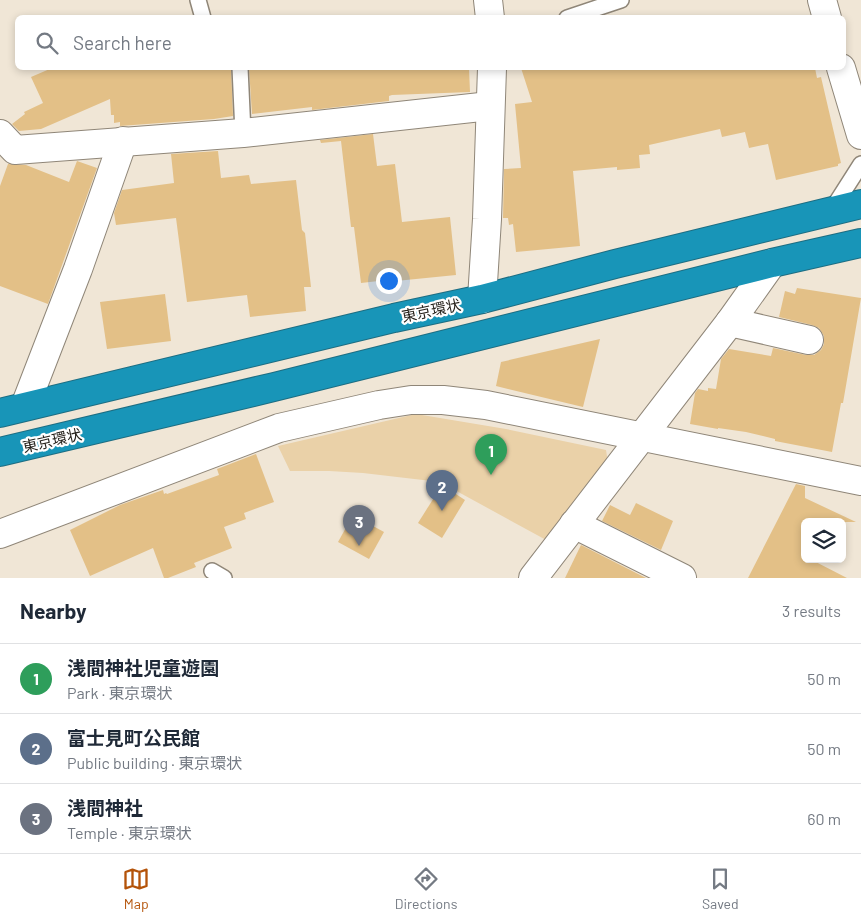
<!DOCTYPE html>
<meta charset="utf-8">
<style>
:root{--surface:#fff;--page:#f6f6f7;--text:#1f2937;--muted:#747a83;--line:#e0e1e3;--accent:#b45309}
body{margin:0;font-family:Barlow,"Noto Sans JP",sans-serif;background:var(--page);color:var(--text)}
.controls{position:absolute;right:15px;bottom:15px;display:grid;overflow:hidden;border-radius:8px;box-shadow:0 2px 8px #0003}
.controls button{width:45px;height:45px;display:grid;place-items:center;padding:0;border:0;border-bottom:1px solid var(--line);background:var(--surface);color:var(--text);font:25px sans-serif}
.you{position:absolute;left:388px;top:280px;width:18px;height:18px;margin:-12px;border:4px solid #fff;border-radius:50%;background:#1a73e8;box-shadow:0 0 0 8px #1a73e833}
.badge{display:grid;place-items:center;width:32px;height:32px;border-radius:50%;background:var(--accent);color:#fff;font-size:16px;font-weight:700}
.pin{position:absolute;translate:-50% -41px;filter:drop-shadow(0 1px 2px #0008)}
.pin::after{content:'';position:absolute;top:26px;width:18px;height:15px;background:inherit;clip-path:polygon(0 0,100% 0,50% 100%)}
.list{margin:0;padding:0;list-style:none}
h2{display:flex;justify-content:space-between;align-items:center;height:65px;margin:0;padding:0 20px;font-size:21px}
h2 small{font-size:16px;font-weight:400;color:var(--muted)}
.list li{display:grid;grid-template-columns:32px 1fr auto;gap:15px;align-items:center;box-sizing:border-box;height:70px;padding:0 20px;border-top:1px solid var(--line)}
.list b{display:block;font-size:19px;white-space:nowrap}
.list p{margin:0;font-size:16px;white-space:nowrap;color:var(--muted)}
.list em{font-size:16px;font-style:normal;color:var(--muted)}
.icon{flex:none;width:28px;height:28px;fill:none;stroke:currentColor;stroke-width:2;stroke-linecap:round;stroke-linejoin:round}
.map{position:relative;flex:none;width:861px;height:578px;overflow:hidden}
.search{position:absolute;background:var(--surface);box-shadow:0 2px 8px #0003;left:15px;right:15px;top:15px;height:55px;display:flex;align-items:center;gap:12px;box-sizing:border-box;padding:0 18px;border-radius:8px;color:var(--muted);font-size:19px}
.sheet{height:275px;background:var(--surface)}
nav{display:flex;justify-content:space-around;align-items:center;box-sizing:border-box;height:70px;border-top:1px solid var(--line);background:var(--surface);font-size:14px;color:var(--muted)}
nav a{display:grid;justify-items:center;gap:2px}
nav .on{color:var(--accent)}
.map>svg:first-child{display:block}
.green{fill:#ead1a8}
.building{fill:#e3c087}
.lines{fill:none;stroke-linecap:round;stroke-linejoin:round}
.lane-casing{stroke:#8f8678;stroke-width:18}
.street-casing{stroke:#8f8678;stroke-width:30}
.secondary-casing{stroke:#8f8678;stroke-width:30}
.highway-casing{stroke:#1d6d82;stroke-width:30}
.lane{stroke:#fff;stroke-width:15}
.street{stroke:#fff;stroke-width:28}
.secondary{stroke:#fff;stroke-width:28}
.highway{stroke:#1895b8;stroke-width:28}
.labels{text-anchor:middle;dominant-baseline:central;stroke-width:4.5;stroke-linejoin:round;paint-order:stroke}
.street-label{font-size:15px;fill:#27231d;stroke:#fff}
</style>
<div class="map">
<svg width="861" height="578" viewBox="0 0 861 578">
<rect width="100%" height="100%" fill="#f0e6d6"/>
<path class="green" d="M416,414L506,429L606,450L608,463L548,541L440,482L363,473L329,471H290L278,446Z"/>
<g class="building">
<path d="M52,68H231L233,116L214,119L120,126V122L114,123V115H111L110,99L41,129L19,131L12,124L25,114L24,112L43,103L31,77Z"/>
<path d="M249,68H469L470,92L392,95L389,96V101L312,110V107L252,114Z"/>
<path d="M521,68H815L817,78L821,77L841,163L838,164V166L776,180L768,144L749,148L745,132L722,137L720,129L649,145L650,154L639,155L640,168L617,170V167L573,171L580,246L516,252L513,224L509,225L508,218H503L504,169L521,168L515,104L532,102Z"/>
<path d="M373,134L377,166L395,164L402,222L450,217L456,275L396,281V279L361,283L354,227H351L341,141L321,143L320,140Z"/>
<path d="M218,151L221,178L249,175L251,184L296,180L302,230L305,233L311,287H304L306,311L250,317L247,295L187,302L176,218L116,225L114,213L122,190L174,183L171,154Z"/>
<path d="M77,161L97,168L48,304L0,286V186L8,164L26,165L69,182Z"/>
<path d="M797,288L861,298L843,403H841L832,452L775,441V439L746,432L718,428V429L690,424L695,393L698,389L708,391V388L716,389L721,359L729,349L771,356L773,348L806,355H814L821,350L824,344V336L819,328L812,325L779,317L785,291L795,294Z"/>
<path d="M165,294L171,341L107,349L100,302Z"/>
<path d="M600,339L583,407L496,386L501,362Z"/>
<path d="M256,454L274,502L244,513L246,519L224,527L232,548L194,563L196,567L168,578H164L153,548L90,576L70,530L120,505L163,490L164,494L166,493L167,494L219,475L217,469Z"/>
<path d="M796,484L805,486V498L856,522H805V559H810L847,578H748Z"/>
<path d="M442,485L465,500L442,538L418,523Z"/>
<path d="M636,503L673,521L661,550L602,521L610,505L630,515Z"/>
<path d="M353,515L384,532L369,559L338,542Z"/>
<path d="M581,545L646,578H565Z"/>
</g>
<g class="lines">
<g class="lane-casing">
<g id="lane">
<path d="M198,0L203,18"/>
<path d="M567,18L621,0"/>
<path d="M240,68L243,133"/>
<path d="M831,211L861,164"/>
<path d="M212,571L224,578"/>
</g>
</g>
<g class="street-casing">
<g id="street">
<path d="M488,0L490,18"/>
<path d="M822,0L827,18"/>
<path d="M841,68L861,135"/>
<path d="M0,134L15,150L243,133L490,106"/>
<path d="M482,299L487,219L492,68"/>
<path d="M730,322L809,340"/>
<path d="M25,406L78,269L123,141"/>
<path d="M574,524L682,578"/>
<path d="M533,578L730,322L772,263"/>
</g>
</g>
<g class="secondary-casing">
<path id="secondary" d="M0,534L279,428L379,405L411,400H443L486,405L861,481"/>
</g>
<g class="highway-casing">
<g id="highway">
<path d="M0,413L394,318L482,299L615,264L861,204"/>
<path d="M0,452L274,387L772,263L861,243"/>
</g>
</g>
<use href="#lane" class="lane"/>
<use href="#street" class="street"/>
<use href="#secondary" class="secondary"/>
<use href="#highway" class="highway"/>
</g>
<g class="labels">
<g class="street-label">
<text transform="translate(431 310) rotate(-12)">東京環状</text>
<text transform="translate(52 440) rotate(-13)">東京環状</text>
</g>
</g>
</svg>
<div class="controls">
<button><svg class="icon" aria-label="layers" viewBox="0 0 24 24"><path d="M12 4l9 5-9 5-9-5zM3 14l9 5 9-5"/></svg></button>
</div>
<div class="you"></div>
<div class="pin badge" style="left:491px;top:475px;background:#2e9e5b">1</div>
<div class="pin badge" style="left:442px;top:511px;background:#5c6f8a">2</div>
<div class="pin badge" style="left:359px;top:546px;background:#6b7280">3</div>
<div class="search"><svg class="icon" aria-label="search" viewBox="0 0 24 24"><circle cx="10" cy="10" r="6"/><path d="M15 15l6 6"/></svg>Search here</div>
</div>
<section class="sheet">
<h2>Nearby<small>3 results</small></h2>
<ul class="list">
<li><span class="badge" style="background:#2e9e5b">1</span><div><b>浅間神社児童遊園</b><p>Park · 東京環状</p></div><em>50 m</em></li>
<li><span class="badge" style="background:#5c6f8a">2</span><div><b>富士見町公民館</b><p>Public building · 東京環状</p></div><em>50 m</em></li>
<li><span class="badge" style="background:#6b7280">3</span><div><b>浅間神社</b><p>Temple · 東京環状</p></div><em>60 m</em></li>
</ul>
</section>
<nav>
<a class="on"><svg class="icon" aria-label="map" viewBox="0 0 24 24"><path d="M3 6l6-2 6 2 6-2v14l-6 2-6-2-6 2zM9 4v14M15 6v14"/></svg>Map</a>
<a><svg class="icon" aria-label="directions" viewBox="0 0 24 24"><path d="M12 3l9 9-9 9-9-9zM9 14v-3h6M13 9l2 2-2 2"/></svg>Directions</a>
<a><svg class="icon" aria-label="saved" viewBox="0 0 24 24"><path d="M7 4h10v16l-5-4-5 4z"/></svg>Saved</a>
</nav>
